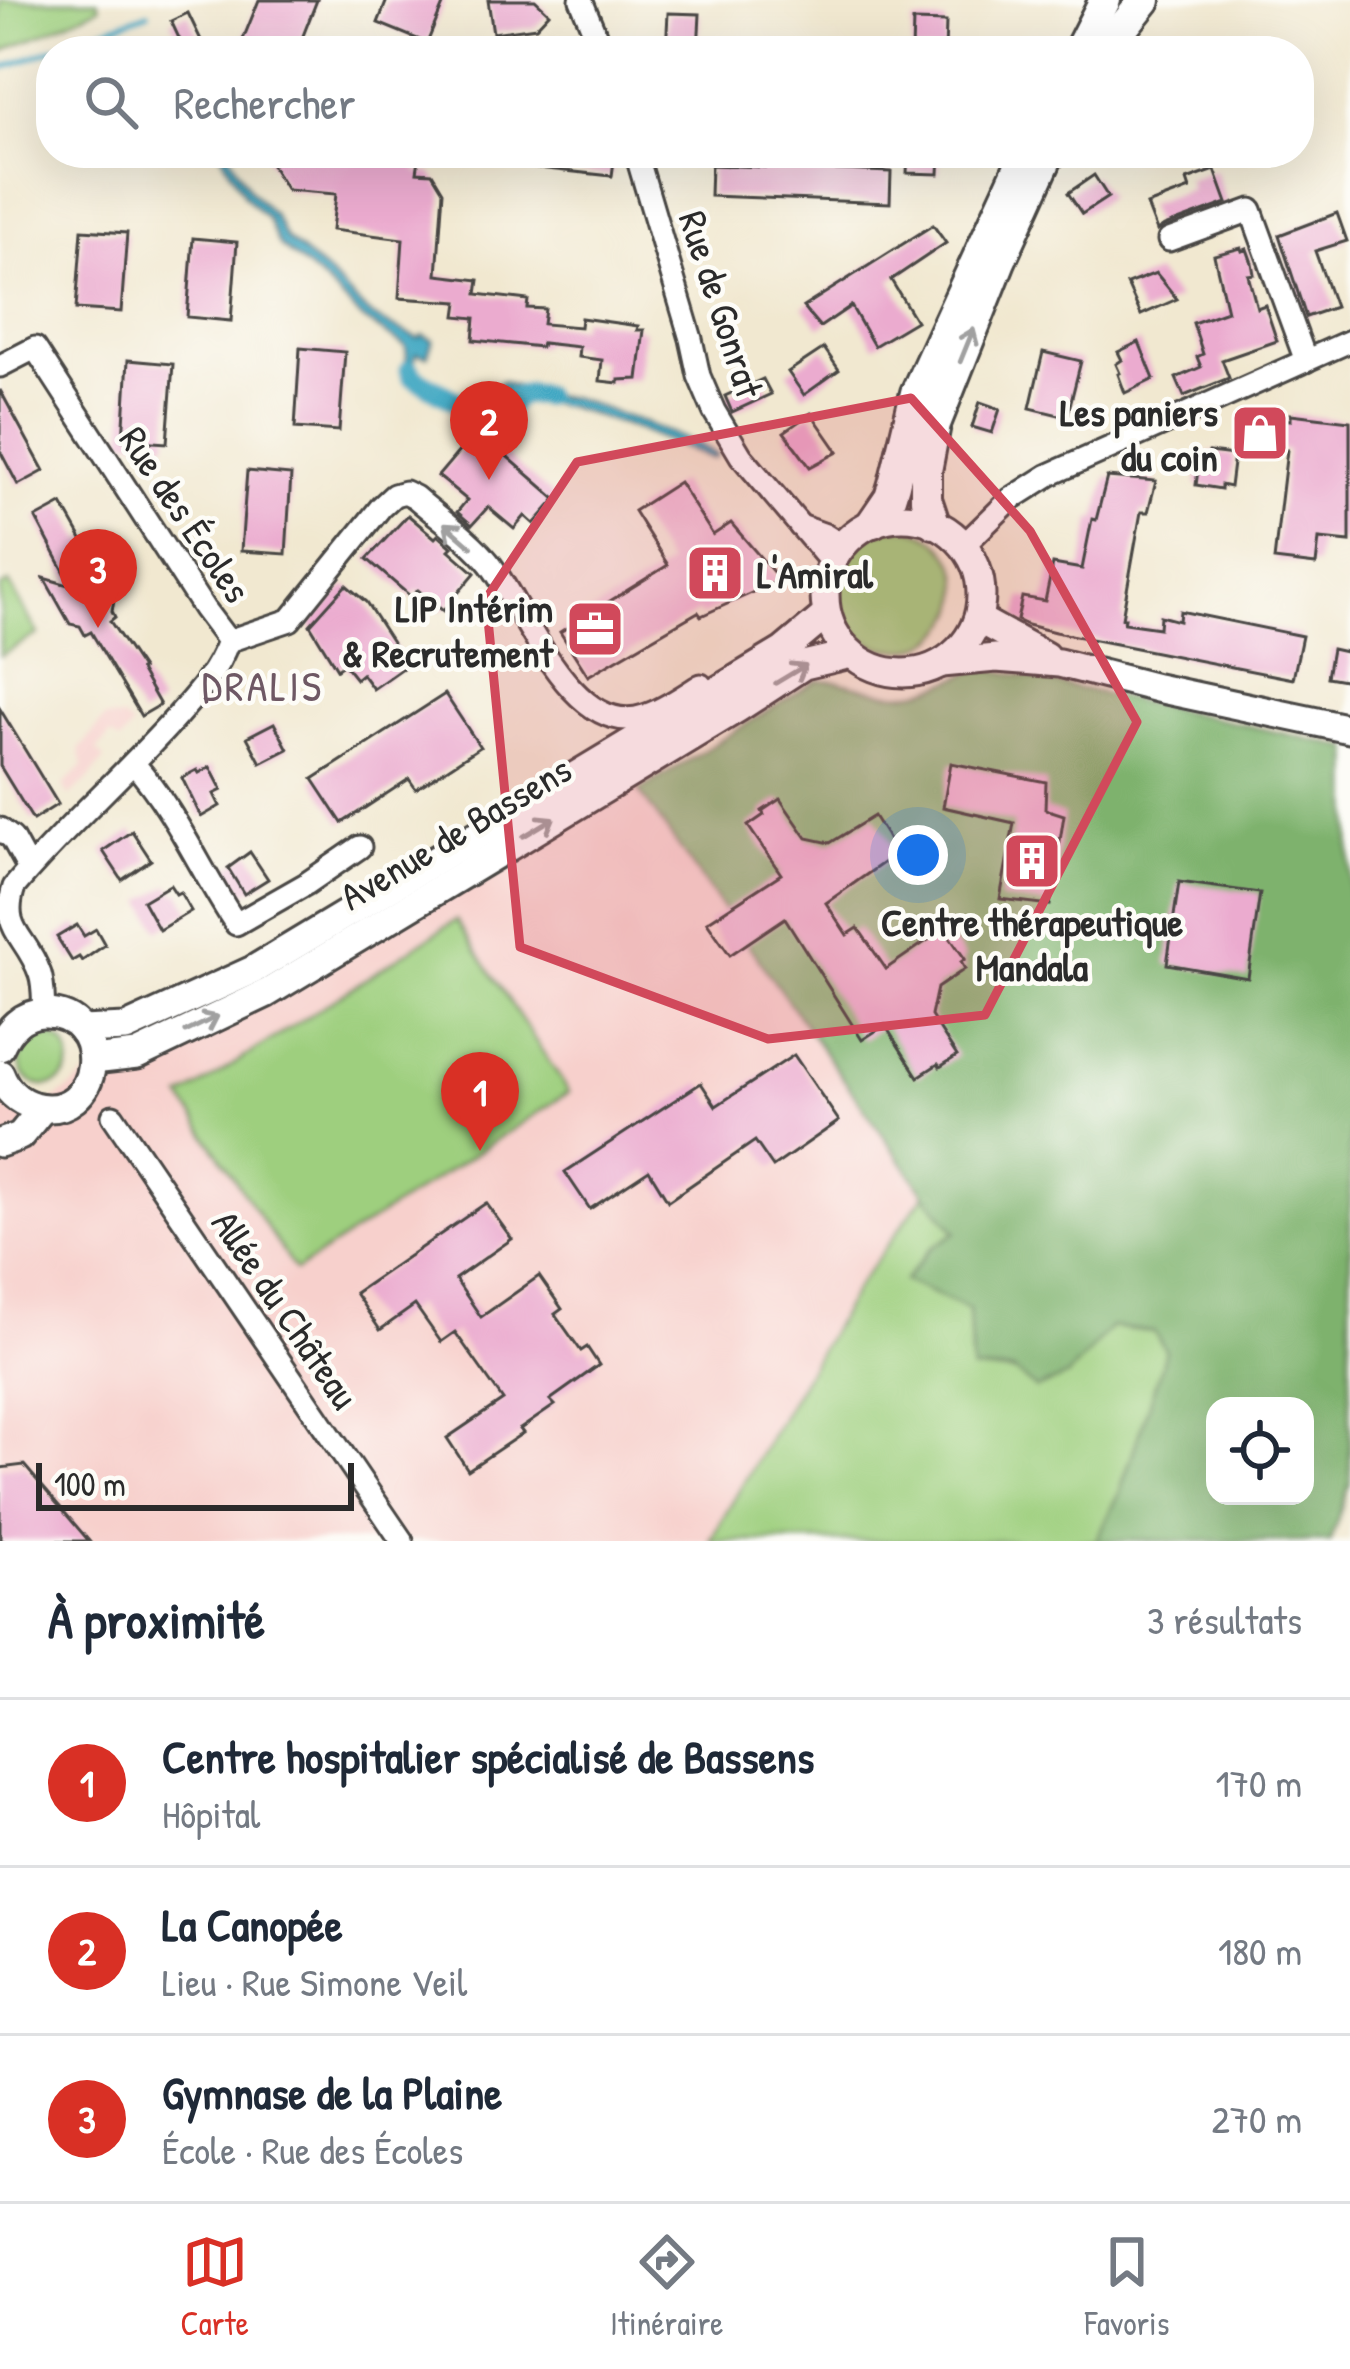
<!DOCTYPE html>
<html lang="fr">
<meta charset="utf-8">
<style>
:root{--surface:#fff;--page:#f6f6f7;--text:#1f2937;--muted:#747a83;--line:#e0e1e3;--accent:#d93025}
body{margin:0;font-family:"Patrick Hand",sans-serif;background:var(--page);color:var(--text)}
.controls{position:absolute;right:36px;bottom:36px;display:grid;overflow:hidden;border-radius:24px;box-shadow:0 12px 48px #0002}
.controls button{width:108px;height:108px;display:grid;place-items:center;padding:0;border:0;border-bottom:3px solid var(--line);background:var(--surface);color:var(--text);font:60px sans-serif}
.scale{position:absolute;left:36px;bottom:30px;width:318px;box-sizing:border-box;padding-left:12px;border:6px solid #2b2b2b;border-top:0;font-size:33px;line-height:42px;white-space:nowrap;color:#2b2b2b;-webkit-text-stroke:9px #fdfcf7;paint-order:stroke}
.you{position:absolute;left:918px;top:855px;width:42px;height:42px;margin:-30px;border:9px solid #fff;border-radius:50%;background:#1a73e8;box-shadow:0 0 0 18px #1a73e833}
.badge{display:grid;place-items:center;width:78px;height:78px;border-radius:50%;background:var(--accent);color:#fff;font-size:39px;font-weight:700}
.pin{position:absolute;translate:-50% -99px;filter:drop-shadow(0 3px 6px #0008)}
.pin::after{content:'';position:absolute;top:63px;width:42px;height:36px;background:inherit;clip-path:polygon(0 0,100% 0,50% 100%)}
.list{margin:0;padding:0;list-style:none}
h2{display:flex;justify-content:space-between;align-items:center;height:156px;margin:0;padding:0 48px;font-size:51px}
h2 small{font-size:39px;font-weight:400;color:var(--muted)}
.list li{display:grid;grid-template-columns:78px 1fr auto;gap:36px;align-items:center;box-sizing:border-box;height:168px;padding:0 48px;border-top:3px solid var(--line)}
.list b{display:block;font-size:45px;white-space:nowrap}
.list p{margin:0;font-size:39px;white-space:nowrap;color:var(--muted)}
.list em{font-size:39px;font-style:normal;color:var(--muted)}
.icon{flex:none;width:66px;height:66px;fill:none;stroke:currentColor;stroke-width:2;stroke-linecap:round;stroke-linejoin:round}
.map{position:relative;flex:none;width:1350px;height:1541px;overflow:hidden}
.search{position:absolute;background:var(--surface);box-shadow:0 12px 48px #0002;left:36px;right:36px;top:36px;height:132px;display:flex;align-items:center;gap:30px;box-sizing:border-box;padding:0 42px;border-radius:48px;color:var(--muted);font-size:45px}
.sheet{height:660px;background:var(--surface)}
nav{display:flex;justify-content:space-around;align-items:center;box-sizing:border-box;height:168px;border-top:3px solid var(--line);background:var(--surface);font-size:33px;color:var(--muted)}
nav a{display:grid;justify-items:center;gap:6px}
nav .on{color:var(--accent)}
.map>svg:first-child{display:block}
.built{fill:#f7d0cc}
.green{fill:#9ecf7e;stroke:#647d54;stroke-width:3}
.forest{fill:#7eb26d;stroke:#546e4c;stroke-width:3;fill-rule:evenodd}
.water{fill:#43a8c3;stroke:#376a77;stroke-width:3}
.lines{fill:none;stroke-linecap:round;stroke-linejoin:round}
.stream{stroke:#43a8c3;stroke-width:6}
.canal{stroke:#43a8c3;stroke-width:21}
.building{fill:#ebabcf}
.minor-casing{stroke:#494744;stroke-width:27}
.major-casing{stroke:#494744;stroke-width:33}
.highway-casing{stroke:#494744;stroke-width:36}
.minor{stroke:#fff;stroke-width:21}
.major{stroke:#fff;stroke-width:27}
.highway{stroke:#fff;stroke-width:30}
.oneway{stroke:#a0a0a0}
.marked{fill:#d1495b;fill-opacity:0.2;stroke:#d1495b;stroke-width:9;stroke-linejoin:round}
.labels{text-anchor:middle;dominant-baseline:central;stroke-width:9;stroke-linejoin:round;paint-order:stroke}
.street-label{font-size:39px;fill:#2b2b2b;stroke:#fdfcf7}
.poi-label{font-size:39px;font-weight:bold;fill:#2b2b2b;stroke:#fdfcf7;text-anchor:end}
.neighbourhood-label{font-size:42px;letter-spacing:3px;fill:#6e5864;stroke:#fdfcf7}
</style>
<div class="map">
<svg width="1350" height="1541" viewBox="0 0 1350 1541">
<rect width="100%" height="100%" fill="#fdfcf7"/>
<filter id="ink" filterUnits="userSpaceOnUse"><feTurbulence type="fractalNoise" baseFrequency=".00833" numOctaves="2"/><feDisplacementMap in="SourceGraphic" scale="24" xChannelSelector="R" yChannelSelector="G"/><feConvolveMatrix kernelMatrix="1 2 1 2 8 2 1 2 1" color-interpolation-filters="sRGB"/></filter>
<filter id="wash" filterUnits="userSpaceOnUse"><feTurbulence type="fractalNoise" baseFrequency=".004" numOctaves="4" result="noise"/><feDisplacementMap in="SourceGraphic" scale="48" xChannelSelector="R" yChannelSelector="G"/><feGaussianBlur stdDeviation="2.7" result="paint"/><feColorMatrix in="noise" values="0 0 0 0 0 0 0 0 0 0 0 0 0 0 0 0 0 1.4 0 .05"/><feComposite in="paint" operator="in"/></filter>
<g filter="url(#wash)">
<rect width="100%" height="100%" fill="#f1e8d0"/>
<g class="built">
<path d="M817,680L1100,738L925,1194L860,1280L710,1541H0V1074L43,1108L91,1073L126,1058L628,777L640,791Z"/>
<path d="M105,718L123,719L132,727L120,742L110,735L97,751L105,759L86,782L69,796L63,786L83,766L79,750Z"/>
</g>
<g class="green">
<path d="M0,0H98L100,7L0,53Z"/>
<circle cx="899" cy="589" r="61"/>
<path d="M9,583L38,634L0,656V588Z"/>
<path d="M456,920L569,1092L295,1271L182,1098Z"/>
<circle cx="45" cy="1061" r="25"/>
<path d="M925,1194L957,1233L930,1249L969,1309L972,1370L1068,1376L1110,1327L1155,1332L1167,1351L1119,1495L1096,1541H710L855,1289Z"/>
</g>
<path class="forest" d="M982,667L1350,748V1482L1330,1541H1096L1119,1495L1166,1351L1154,1332L1111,1327L1068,1376L1036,1389L1014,1371L972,1370L969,1309L904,1281L930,1249L956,1232L925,1194L639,791L817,680C842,679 859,688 882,692C918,699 950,681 982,667ZM1215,1406H1305V1496H1215Z"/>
<g class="water">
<path d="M221,153H229L249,190L275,217L286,239L324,270L366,311L378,320L418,338L423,335L433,340L427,356L416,353L412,373L433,383L431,387L409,378C402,363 410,356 405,346L364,320L320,278L279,245L268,220L245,197Z"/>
<path d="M501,381L536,394L573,398L647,424L698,444L716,455L713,459L636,429L568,407L521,399L495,387Z"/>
</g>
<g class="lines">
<path class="stream" d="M0,69L148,13"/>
<path class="canal" d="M410,370L412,376L487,419C517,418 500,386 543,396"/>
</g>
<g id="blocks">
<g class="building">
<path d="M259,0H317L297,51H265L242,42Z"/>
<path d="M387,0H445L427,43L378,23Z"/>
<path d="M488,0H535L549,13L536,27L493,33Z"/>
<path d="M188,13L201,40L206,51H185L171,21Z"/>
<path d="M668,13L700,14L698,51H666Z"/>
<path d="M913,21L946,22L945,51H912Z"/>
<path d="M264,153H420L417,172L432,173L443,191L437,275L479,280L477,294L528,300L527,308L545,309L543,324L580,327L581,318L638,326L637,330H644L638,379L619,380V383L600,381L602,360L578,357L579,347L542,343L541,347L473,340L475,318L456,316L458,302L399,298L403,239L332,230L336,194L287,190Z"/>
<path d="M500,153H615L612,176L500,164Z"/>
<path d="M908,153H940L939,174L907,173Z"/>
<path d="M711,165L891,172L890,203L710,196Z"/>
<path d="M1215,170L1227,203L1164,226L1157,231L1147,205L1190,189L1187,180Z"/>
<path d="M1094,175L1108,197L1082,214L1068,193Z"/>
<path d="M1337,213L1347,241L1315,251L1335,307L1306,317L1279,235Z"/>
<path d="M933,225L946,243L891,280L916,321L874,346L851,306L820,327L803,307Z"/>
<path d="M82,230L127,233L121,312L76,309Z"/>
<path d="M193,238L237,242L231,321L187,317Z"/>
<path d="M1241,248L1242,251L1247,249L1252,263L1254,274L1248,275L1257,308L1265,305L1277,341L1222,360L1229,378L1184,396L1176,378L1201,367L1197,357L1203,354L1193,323L1227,311L1214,255Z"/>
<path d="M1156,273L1177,299L1141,315L1127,284Z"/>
<path d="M1139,342L1154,379L1125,393L1118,374L1120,373L1116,364L1122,360L1118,352Z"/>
<path d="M300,348L345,352L339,431L295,428Z"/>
<path d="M824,348L839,370L804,395L788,372Z"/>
<path d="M1043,352L1081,361L1067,417L1030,408Z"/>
<path d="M128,360L173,364L167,443L123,440Z"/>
<path d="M763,379L771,394L732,412L725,396Z"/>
<path d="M0,390L44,471L18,485L0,451Z"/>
<path d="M980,402L1000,409L992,433L972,427Z"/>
<path d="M811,413L838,452L810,467L784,432Z"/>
<path d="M1291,414L1350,421V542L1319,539L1316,565L1274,560L1287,450L1243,447L1247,416L1291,420Z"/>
<path d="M477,430L556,499L534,524L525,516L514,529L488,507L472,525L457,512L467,500L438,476Z"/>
<path d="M1209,452L1234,455L1230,487L1221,485V489L1196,485L1200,455H1208Z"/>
<path d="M247,471L291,475L286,554L241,551Z"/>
<path d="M1107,477L1156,481L1148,512H1141L1122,618H1125L1124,623L1159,628L1160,616L1179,621L1180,611L1302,636L1293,679L1055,632L1027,625L1017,620L1022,597L1045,601L1053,564L1082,569L1092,519L1096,520Z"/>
<path d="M679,482L713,535L731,523L780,580L701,616L698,612L588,676L560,632L668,565L634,511Z"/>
<path d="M62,504L83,541L89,537L122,590L115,594L112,611L115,617L110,621L142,669L140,670L160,705L141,716L91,632L85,635L80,626L70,624L44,578L72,586L36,518Z"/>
<path d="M408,515L435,538L438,535L452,547L449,550L475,573L443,611L418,590L411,597L367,559Z"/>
<path d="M346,585L366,602L407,665L373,689L362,674L356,679L344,664L337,669L310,625Z"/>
<path d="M1332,649L1350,653V681L1327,677Z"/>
<path d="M445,694L480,747L416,789L409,779L342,823L313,779Z"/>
<path d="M0,709L58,804L33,820L0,766Z"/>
<path d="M274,723L288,749L261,763L247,737Z"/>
<path d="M951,763L1046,782L1045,809L1064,815L1050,905L1000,899L1014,823L943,807Z"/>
<path d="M210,767L222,790L214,794L220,806L201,817L182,778L197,770L199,773Z"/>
<path d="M780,799L807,838L830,843L874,816L886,835L896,854L826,903L847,935L858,928L886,969L944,929L965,959L961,962L965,969L937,988L931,1016L957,1056L940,1067L938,1064L918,1077L885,1025L862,1040L785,918L730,955L707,922L781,874L748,826L764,815L762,811Z"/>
<path d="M132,831L151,860L122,880L103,851Z"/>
<path d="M250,852L268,879L244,894L228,868Z"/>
<path d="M1179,882L1260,893L1248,978L1167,964Z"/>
<path d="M170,885L176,894L180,892L191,911L159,930L143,901Z"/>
<path d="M77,925L84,936L96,929L105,945L82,961L79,957L72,961L57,937Z"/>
<path d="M794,1055L839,1121L773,1167L755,1141L668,1201L649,1170L590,1209L565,1172L701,1083L716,1106Z"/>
<path d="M486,1203L512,1239L455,1279L481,1317L539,1276L562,1309L555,1314L581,1351L587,1347L599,1365L550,1400L555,1405L520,1429L523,1433L468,1470L447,1438L503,1400L455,1332L441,1342L415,1305L380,1330L355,1293Z"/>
<path d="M24,1465L89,1541H0V1468Z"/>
</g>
</g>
</g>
<g filter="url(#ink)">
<use href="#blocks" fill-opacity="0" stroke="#494744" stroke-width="3"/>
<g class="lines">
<g class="minor-casing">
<g id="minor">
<path d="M581,0L602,51"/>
<path d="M636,153L691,339L699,376L714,411L741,456L831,562"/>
<path d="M1169,240L1251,210L1306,361"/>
<path d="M0,366L35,348L204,609L228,641C216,675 193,698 170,724C119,780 62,830 14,887C0,931 26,934 40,974C44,986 43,1000 44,1013"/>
<path d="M800,526L825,535L841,545"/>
<path d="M964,545L1011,499L1049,475L1350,341"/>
<path d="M228,641L290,620L381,507L394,495L405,492L415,497C439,518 470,539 490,564C524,608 573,740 644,716C664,710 683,696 701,685"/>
<path d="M134,764C176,811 201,872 236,924L306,884L360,847"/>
<path d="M0,829L12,838L29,869"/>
<path d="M113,1116L402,1541"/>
</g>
</g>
<g class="major-casing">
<g id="major">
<circle cx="903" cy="595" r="78"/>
<path d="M978,619L1045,656"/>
<path d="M942,663L996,658L1059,663L1157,688L1350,729"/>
<path d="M82,1030L126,1028L253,970L783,651L826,615"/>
<path d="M0,1047C8,1029 22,1014 43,1013C115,1011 103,1124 34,1106C17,1101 6,1090 0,1074"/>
<path d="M93,1060L137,1055L267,993L738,708L804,665L851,654"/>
<path d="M0,1143L20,1136L43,1108"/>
</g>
</g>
<g class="highway-casing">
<g id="highway">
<path d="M1079,51L1105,0"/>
<path d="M1104,51L1145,0"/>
<path d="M873,522L890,497L894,484L916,393L1026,153"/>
<path d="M934,523L926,499V471L935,424L1000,261L1049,153"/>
</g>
</g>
<use href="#minor" class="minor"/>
<use href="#major" class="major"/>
<use href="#highway" class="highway"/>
</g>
<defs><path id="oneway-shaft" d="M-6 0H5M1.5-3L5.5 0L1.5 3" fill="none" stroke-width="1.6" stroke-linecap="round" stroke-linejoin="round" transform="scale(3)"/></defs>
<g class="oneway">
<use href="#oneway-shaft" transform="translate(967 345) rotate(-68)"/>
<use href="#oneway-shaft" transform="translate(458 535) rotate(-139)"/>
<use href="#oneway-shaft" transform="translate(791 674) rotate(-31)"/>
<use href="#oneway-shaft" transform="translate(539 827) rotate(-31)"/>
<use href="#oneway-shaft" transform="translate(202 1024) rotate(-26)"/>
</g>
</g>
<path class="marked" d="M911,398L1030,531L1137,722L985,1015L768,1039L520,947L486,599L577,462Z"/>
<defs>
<g id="shop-square" transform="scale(3)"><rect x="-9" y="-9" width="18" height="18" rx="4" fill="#d1495b" stroke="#fdfcf7"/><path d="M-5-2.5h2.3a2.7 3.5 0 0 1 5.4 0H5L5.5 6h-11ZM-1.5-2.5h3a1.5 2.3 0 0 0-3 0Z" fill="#fff"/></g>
<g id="building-square" transform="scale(3)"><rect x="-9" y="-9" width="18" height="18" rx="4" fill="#d1495b" stroke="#fdfcf7"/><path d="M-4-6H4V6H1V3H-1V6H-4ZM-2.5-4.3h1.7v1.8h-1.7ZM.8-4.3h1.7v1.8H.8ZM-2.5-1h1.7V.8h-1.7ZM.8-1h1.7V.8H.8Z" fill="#fff"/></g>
<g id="office-square" transform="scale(3)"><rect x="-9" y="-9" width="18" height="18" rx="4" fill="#d1495b" stroke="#fdfcf7"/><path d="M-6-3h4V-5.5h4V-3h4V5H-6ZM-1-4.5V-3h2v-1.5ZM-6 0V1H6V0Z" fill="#fff"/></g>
</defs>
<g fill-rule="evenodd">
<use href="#shop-square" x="1260" y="433"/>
<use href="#building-square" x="715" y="573"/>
<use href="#office-square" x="595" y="629"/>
<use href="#building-square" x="1032" y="861"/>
</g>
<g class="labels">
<g class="street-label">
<text transform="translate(722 304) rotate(72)">Rue de Gonrat</text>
<text transform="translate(186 514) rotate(56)">Rue des Écoles</text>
<text transform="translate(455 832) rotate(-31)">Avenue de Bassens</text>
<text transform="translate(286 1309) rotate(56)">Allée du Château</text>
</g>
<g class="poi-label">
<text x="1218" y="411">Les paniers<tspan x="1218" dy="45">du coin</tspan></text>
<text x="757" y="573" text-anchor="start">L'Amiral</text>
<text x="553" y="607">LIP Intérim<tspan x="553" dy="45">&amp; Recrutement</tspan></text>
<text x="1032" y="921" text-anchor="middle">Centre thérapeutique<tspan x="1032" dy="45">Mandala</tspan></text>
</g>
<g class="neighbourhood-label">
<text x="263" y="685">DRALIS</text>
</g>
</g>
</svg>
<div class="controls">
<button><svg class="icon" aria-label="locate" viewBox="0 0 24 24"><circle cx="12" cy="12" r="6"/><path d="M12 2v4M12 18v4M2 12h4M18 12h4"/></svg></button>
</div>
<div class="scale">100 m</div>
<div class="you"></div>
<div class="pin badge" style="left:480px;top:1151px">1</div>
<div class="pin badge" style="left:489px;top:480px">2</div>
<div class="pin badge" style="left:98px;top:628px">3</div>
<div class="search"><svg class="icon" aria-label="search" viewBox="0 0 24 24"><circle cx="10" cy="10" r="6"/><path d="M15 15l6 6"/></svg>Rechercher</div>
</div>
<section class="sheet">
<h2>À proximité<small>3 résultats</small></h2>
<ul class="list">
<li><span class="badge">1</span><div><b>Centre hospitalier spécialisé de Bassens</b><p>Hôpital</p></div><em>170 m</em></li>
<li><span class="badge">2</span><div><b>La Canopée</b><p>Lieu · Rue Simone Veil</p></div><em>180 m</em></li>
<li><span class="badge">3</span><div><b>Gymnase de la Plaine</b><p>École · Rue des Écoles</p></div><em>270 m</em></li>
</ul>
</section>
<nav>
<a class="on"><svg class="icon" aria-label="map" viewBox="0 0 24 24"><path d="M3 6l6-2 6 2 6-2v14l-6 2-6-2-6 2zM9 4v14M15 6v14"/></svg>Carte</a>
<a><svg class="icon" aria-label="directions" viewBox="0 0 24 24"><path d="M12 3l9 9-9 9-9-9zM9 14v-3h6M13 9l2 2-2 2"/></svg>Itinéraire</a>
<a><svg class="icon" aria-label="saved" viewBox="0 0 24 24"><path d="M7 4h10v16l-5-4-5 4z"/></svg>Favoris</a>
</nav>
